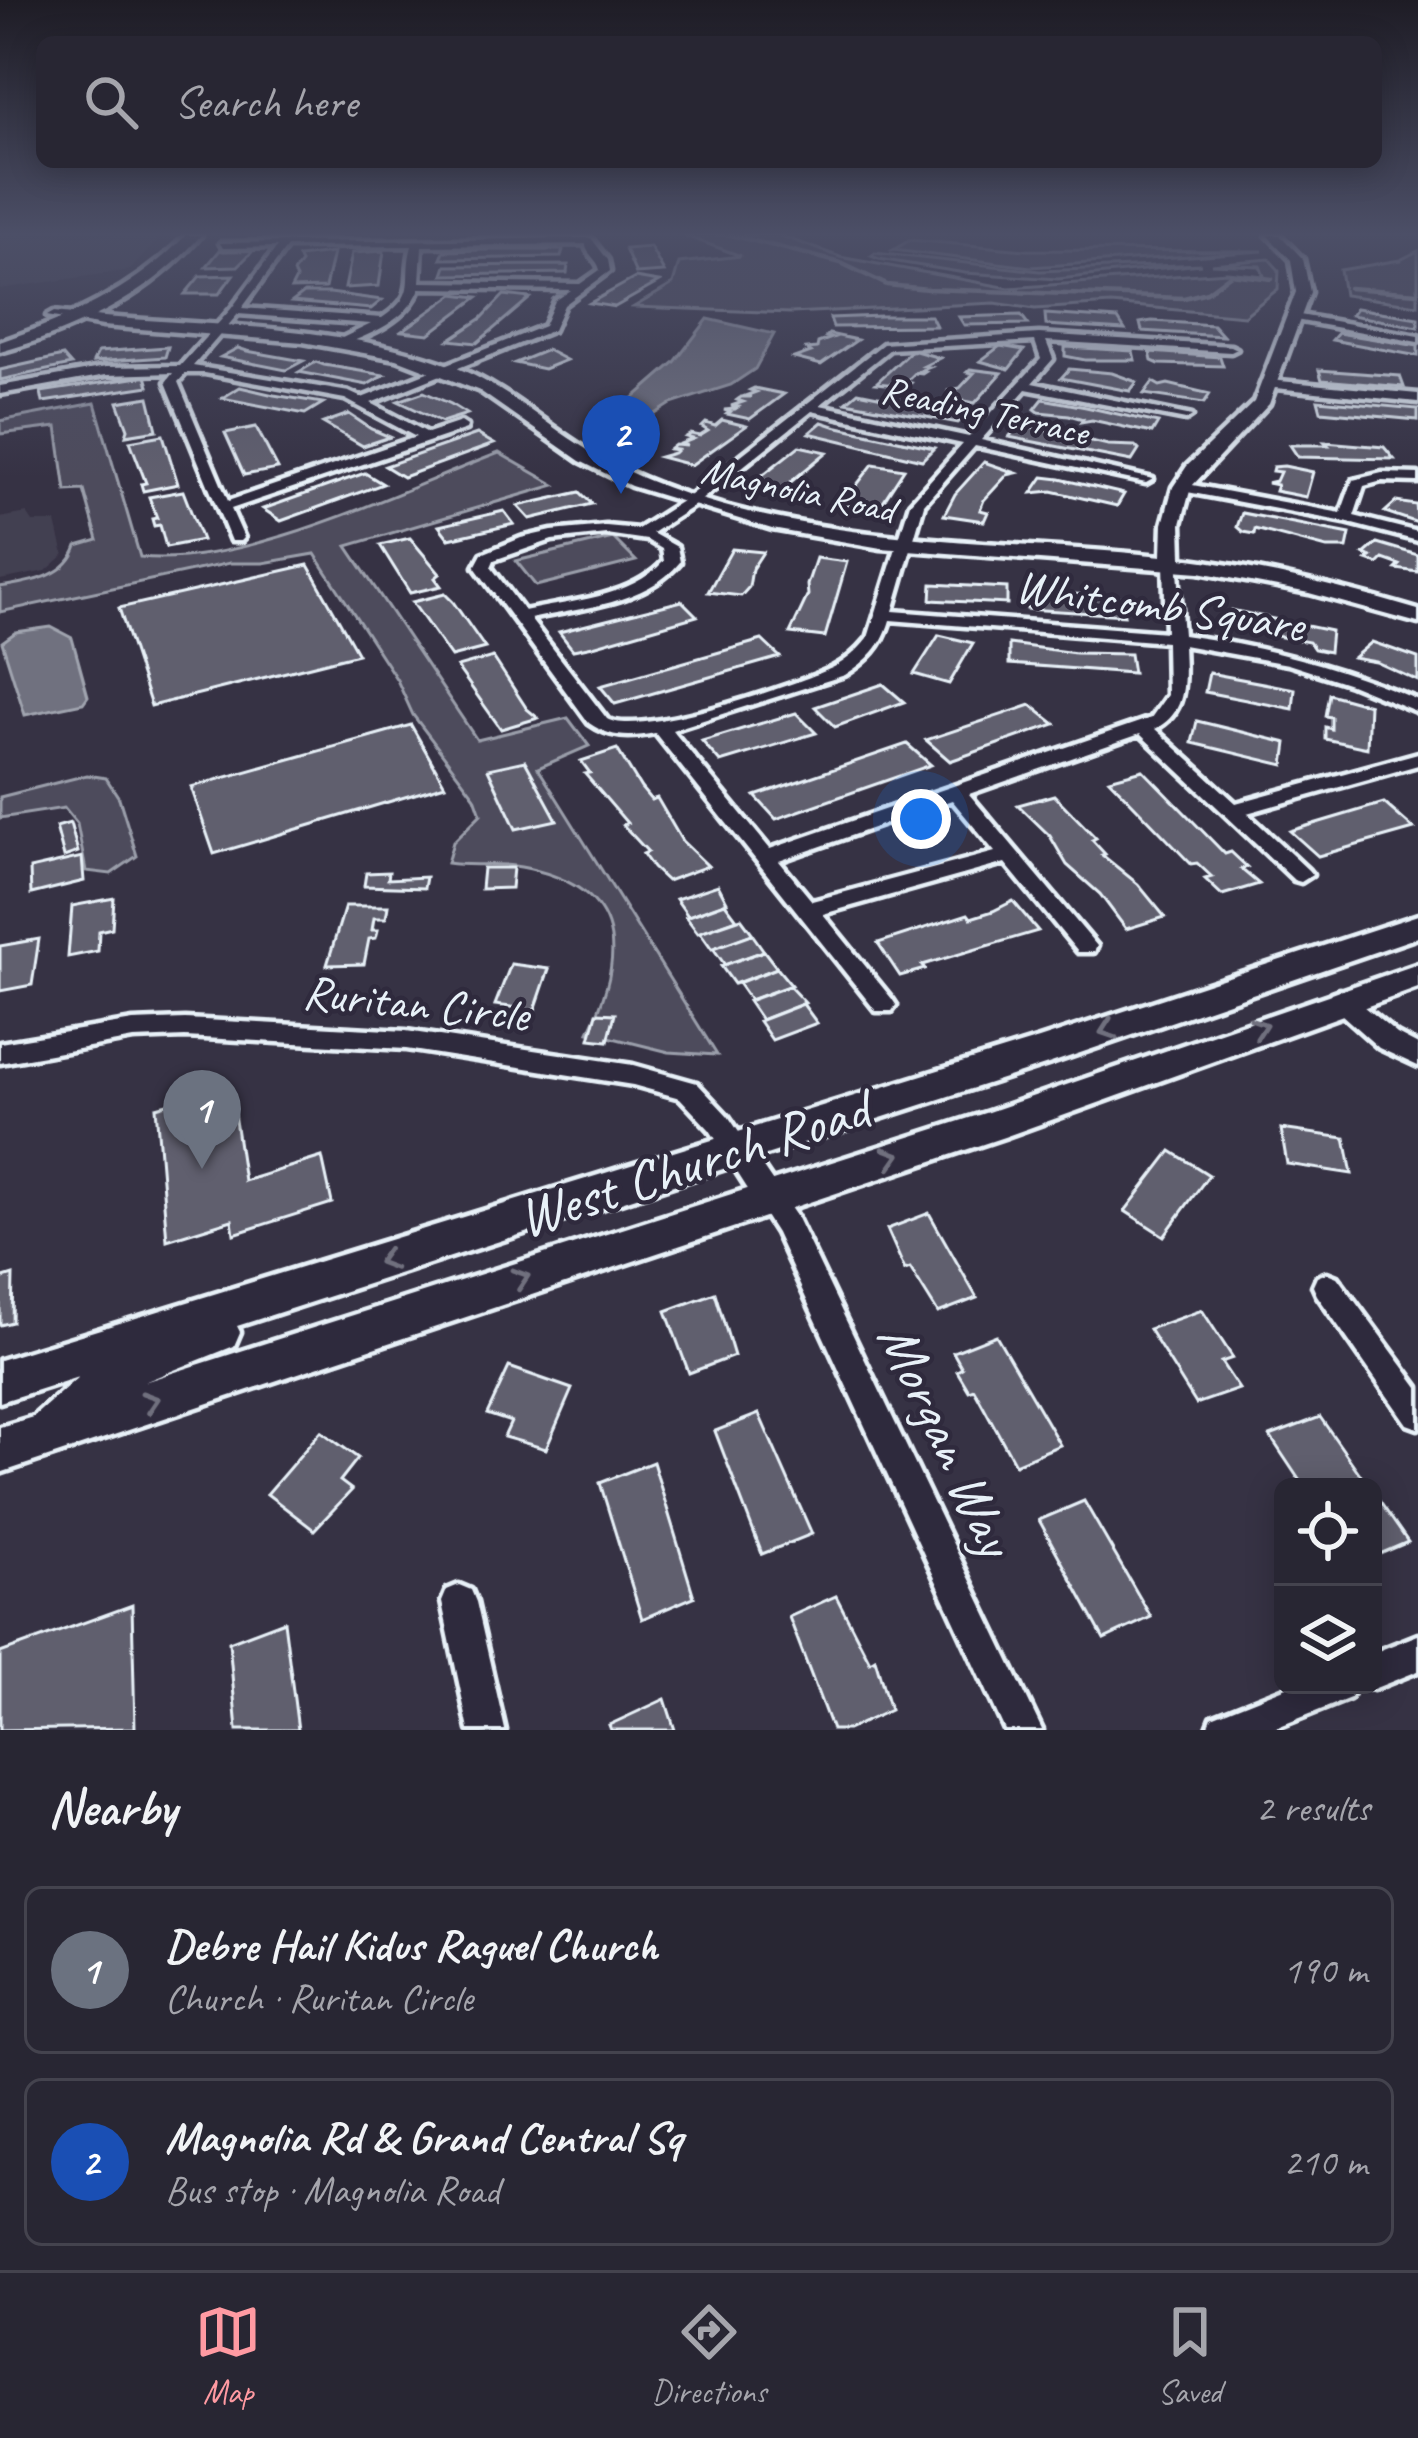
<!DOCTYPE html>
<meta charset="utf-8">
<style>
:root{--surface:#282633;--page:#34323f;--text:#f1f3f6;--muted:#a5a5ac;--line:#44434e;--accent:#ff9aa2}
body{margin:0;font-family:Caveat,sans-serif;background:var(--page);color:var(--text)}
.controls{position:absolute;right:36px;bottom:36px;display:grid;overflow:hidden;border-radius:18px;box-shadow:0 6px 30px #0003}
.controls button{width:108px;height:108px;display:grid;place-items:center;padding:0;border:0;border-bottom:3px solid var(--line);background:var(--surface);color:var(--text);font:60px sans-serif}
.you{position:absolute;left:921px;top:819px;width:42px;height:42px;margin:-30px;border:9px solid #fff;border-radius:50%;background:#1a73e8;box-shadow:0 0 0 18px #1a73e833}
.badge{display:grid;place-items:center;width:78px;height:78px;border-radius:50%;background:var(--accent);color:#fff;font-size:39px;font-weight:700}
.pin{position:absolute;translate:-50% -99px;filter:drop-shadow(0 3px 6px #0008)}
.pin::after{content:'';position:absolute;top:63px;width:42px;height:36px;background:inherit;clip-path:polygon(0 0,100% 0,50% 100%)}
.list{margin:0;padding:0;list-style:none}
h2{display:flex;justify-content:space-between;align-items:center;height:156px;margin:0;padding:0 48px;font-size:51px}
h2 small{font-size:39px;font-weight:400;color:var(--muted)}
.list li{display:grid;grid-template-columns:78px 1fr auto;gap:36px;align-items:center;box-sizing:border-box;height:168px;margin:0 24px 24px;padding:0 24px;border:3px solid var(--line);border-radius:18px}
.list b{display:block;font-size:45px;white-space:nowrap}
.list p{margin:0;font-size:39px;white-space:nowrap;color:var(--muted)}
.list em{font-size:39px;font-style:normal;color:var(--muted)}
.icon{flex:none;width:66px;height:66px;fill:none;stroke:currentColor;stroke-width:2;stroke-linecap:round;stroke-linejoin:round}
.map{position:relative;flex:none;width:1418px;height:1730px;overflow:hidden}
.search{position:absolute;background:var(--surface);box-shadow:0 6px 30px #0003;left:36px;right:36px;top:36px;height:132px;display:flex;align-items:center;gap:30px;box-sizing:border-box;padding:0 42px;border-radius:18px;color:var(--muted);font-size:45px}
.sheet{height:540px;background:var(--surface)}
nav{display:flex;justify-content:space-around;align-items:center;box-sizing:border-box;height:168px;border-top:3px solid var(--line);background:var(--surface);font-size:33px;color:var(--muted)}
nav a{display:grid;justify-items:center;gap:6px}
nav .on{color:var(--accent)}
.map>svg:first-child{display:block}
.built{fill:#433f51}
.green{fill:#4d4b5c;stroke:#9a9eaa;stroke-width:3}
.water{fill:#70717f;stroke:#a0a4af;stroke-width:3}
.lines{fill:none;stroke-linecap:round;stroke-linejoin:round}
.stream{stroke:#a0a4af;stroke-width:4.5}
.building{fill:#605e6e;stroke:#e8f1f8;stroke-width:3}
.minor-casing{stroke:#e8f1f8;stroke-width:9}
.tertiary-casing{stroke:#e8f1f8;stroke-width:9}
.secondary-casing{stroke:#e8f1f8;stroke-width:9}
.minor{fill:#2f2a3d;fill-rule:evenodd}
.tertiary{fill:#2f2a3d;fill-rule:evenodd}
.secondary{fill:#2f2a3d;fill-rule:evenodd}
.oneway{stroke:#70707e}
.labels{text-anchor:middle;dominant-baseline:central;stroke-width:9;stroke-linejoin:round;paint-order:stroke}
.far-street-label{font-size:39px;fill:#e8f1f8;stroke:#2f2a3d}
.street-label{font-size:48px;fill:#e8f1f8;stroke:#2f2a3d}
.near-street-label{font-size:57px;fill:#e8f1f8;stroke:#2f2a3d}
</style>
<div class="map">
<svg width="1418" height="1730" viewBox="0 0 1418 1730">
<rect width="100%" height="100%" fill="#363244"/>
<filter id="ink" filterUnits="userSpaceOnUse"><feTurbulence type="fractalNoise" baseFrequency=".00833" numOctaves="2"/><feDisplacementMap in="SourceGraphic" scale="24" xChannelSelector="R" yChannelSelector="G"/><feConvolveMatrix kernelMatrix="1 2 1 2 8 2 1 2 1" color-interpolation-filters="sRGB"/></filter>
<g filter="url(#ink)">
<g class="built">
<path d="M0,235H163L130,270L0,289Z"/>
<path d="M27,513L33,522H56L64,555L46,571L0,580V518Z"/>
</g>
<g class="green">
<path d="M683,235H779L840,257L1009,288L1227,272L1264,276L1260,266L1211,264L1269,259L1279,270L1278,289L1244,316L1111,304L1035,309L995,303L791,313L634,307L673,284L679,263L741,256Z"/>
<path d="M910,240L1026,250L1263,251L1031,267L893,250Z"/>
<path d="M1418,251V305L1344,295L1340,270L1400,260Z"/>
<path d="M875,253L1040,271L1201,264L1058,279L965,273L879,259L871,256Z"/>
<path d="M95,403L140,557C243,568 399,491 499,453L555,485L347,546L477,740L568,718L589,746L538,768L717,1055L669,1052L589,1032C630,947 621,886 521,867C497,862 471,867 447,863L453,842L481,814L475,797L413,715L397,680L315,554L263,563H230L0,612V587C29,582 67,578 77,546L98,540L84,490L66,491L57,427L0,434V421Z"/>
<path d="M613,538L636,561L536,586L516,561Z"/>
<path d="M87,775L106,778L119,798L137,856L111,874L86,871L77,824L64,808L0,818V797Z"/>
</g>
<g class="water">
<path d="M708,319L774,334L755,369L731,385L671,404L646,420L627,424L615,421L622,408L675,362Z"/>
<path d="M51,627L72,638L88,696L83,703L25,715L2,642L16,632Z"/>
</g>
<g class="lines">
<g class="stream">
<path d="M731,235L841,263L887,285L928,289L1184,298L1207,292L1231,274L1272,279"/>
<path d="M1349,288L1418,293"/>
</g>
</g>
<g class="building">
<path d="M650,247L664,272L636,274L625,249Z"/>
<path d="M220,250H252V252L238,266L206,267Z"/>
<path d="M484,250H563L561,257L441,259L444,251Z"/>
<path d="M384,251L379,286L345,288L352,253Z"/>
<path d="M333,253L325,288L291,289L296,279L293,273L301,263L298,257Z"/>
<path d="M568,265L567,273L443,275L446,266Z"/>
<path d="M233,275L219,294H185L200,276Z"/>
<path d="M635,278L659,282L615,307L590,303Z"/>
<path d="M304,293H330L382,300L371,309L292,302Z"/>
<path d="M454,294L478,297L429,334L402,331Z"/>
<path d="M504,295L530,298L477,343L449,340L482,318Z"/>
<path d="M1356,308L1418,318V327L1351,315Z"/>
<path d="M1045,314L1118,319L1125,330L1046,325Z"/>
<path d="M1021,315L1028,324L964,325L959,317Z"/>
<path d="M881,316H931L936,326L833,327L830,318Z"/>
<path d="M1152,321L1213,325L1223,336L1142,331L1140,323Z"/>
<path d="M1338,333L1418,346V356L1332,340Z"/>
<path d="M829,334L857,340L821,365L794,358L811,352L807,349L817,348L818,343L832,338L826,337Z"/>
<path d="M1000,346L1024,350L1009,369L980,361Z"/>
<path d="M168,347L165,357L93,362L98,352Z"/>
<path d="M1065,347L1133,351L1135,360H1085L1065,356Z"/>
<path d="M238,348L247,351L303,361L286,370L221,357Z"/>
<path d="M547,350L566,360L544,369L515,363Z"/>
<path d="M912,350L940,358L924,366L930,367L920,371L925,372L922,374L915,373L906,382L911,383L908,386L876,383Z"/>
<path d="M1150,352L1220,357L1223,366L1159,364L1152,361Z"/>
<path d="M63,356L71,365L0,380V370Z"/>
<path d="M316,362L324,365L384,375L367,385L299,372Z"/>
<path d="M970,369L1002,373L975,403L950,398L955,393L947,391L960,388L974,373L967,372Z"/>
<path d="M1069,369L1112,373L1137,382L1130,391L1061,378Z"/>
<path d="M1319,370L1400,376L1404,387L1322,380Z"/>
<path d="M146,376L149,386L43,402L41,392Z"/>
<path d="M1153,382L1160,386L1168,384L1210,394L1204,403L1144,394Z"/>
<path d="M240,387L274,395L323,403L305,414L222,398Z"/>
<path d="M754,388L784,394L750,419L727,414L730,412L724,410L735,409L738,407L731,406L743,402L737,400L741,397H751L745,396L756,392L750,390Z"/>
<path d="M424,392L451,404L467,414L442,422L398,401Z"/>
<path d="M858,392L952,411L969,412L958,423L846,402Z"/>
<path d="M149,397L157,430L126,435L128,429L118,402Z"/>
<path d="M1043,399L1086,407L1158,423L1152,433L1092,420L1081,422L1083,419L1069,415L1039,412L1035,409Z"/>
<path d="M1318,400L1418,409V420L1321,411Z"/>
<path d="M349,414L371,429L390,437L363,446L323,423Z"/>
<path d="M722,420L746,426L691,465L660,457L674,453L677,450L670,449L675,445L687,446L680,444L693,439L686,437L691,434L700,436L708,431L702,427L706,423L715,426Z"/>
<path d="M822,422L834,426L934,448L922,460L809,433Z"/>
<path d="M1027,426L1108,445L1135,446L1139,450L1132,461L1009,437L1018,427Z"/>
<path d="M256,427L278,469L244,475L225,433Z"/>
<path d="M477,434L494,444L403,477L385,466Z"/>
<path d="M163,435L178,484L143,491L141,484L146,483L130,441Z"/>
<path d="M1325,442L1384,447L1394,459L1298,457L1290,445H1328Z"/>
<path d="M799,446L827,452L775,495L746,488Z"/>
<path d="M984,462L1016,473L1007,475L984,500L980,510L988,512L984,521L944,515L955,494Z"/>
<path d="M873,464L904,469L882,503L875,509L842,504Z"/>
<path d="M1284,466L1313,472L1306,497L1275,491L1277,485L1267,483L1276,481L1280,472L1272,471L1273,467Z"/>
<path d="M365,473L383,484L281,521L263,509Z"/>
<path d="M1043,477L1060,479L1124,494L1117,506L1052,491L1032,493Z"/>
<path d="M183,491L202,540L166,547L160,525L154,526L152,519L157,518L149,497Z"/>
<path d="M580,492L592,504L530,519L518,506Z"/>
<path d="M1396,502L1416,505L1418,523L1385,512Z"/>
<path d="M504,511L514,524L449,539L439,526Z"/>
<path d="M1242,513L1350,534L1347,548H1327L1255,529L1254,534L1243,532L1237,527Z"/>
<path d="M410,538L440,574L435,578L441,586L410,593L380,545Z"/>
<path d="M1377,543L1418,555V572L1396,569L1400,565L1383,559L1378,564L1367,560L1371,557L1364,554Z"/>
<path d="M732,549L763,552L752,569L749,587L741,596L708,592Z"/>
<path d="M816,558L847,562L825,637L790,633L808,595L807,585Z"/>
<path d="M308,565L358,654L151,706L119,608Z"/>
<path d="M932,584L1007,588V604L931,600Z"/>
<path d="M1025,591L1120,597L1124,615L1027,609Z"/>
<path d="M445,594L453,602L485,648L451,657L412,602Z"/>
<path d="M682,601L697,616L593,646L573,650L559,632Z"/>
<path d="M1231,610L1331,631L1329,652L1314,649L1309,642L1227,627Z"/>
<path d="M939,635L973,643L949,684L914,674Z"/>
<path d="M762,640L780,657L615,704L600,686Z"/>
<path d="M1372,642L1418,658V681L1376,662L1353,658Z"/>
<path d="M1009,644L1075,653L1130,654L1133,673L1009,664Z"/>
<path d="M493,657L527,709L538,718L501,729L457,667Z"/>
<path d="M1209,673L1295,689L1293,709L1205,692Z"/>
<path d="M883,684L904,702L835,727L815,707Z"/>
<path d="M1329,694L1369,705L1367,748L1325,739V727L1331,729V717L1325,716Z"/>
<path d="M1031,705L1055,724L950,761L926,740Z"/>
<path d="M796,713L816,733L720,762L702,741Z"/>
<path d="M1197,721L1287,743L1284,765L1192,743Z"/>
<path d="M411,725L445,785L214,854L191,787Z"/>
<path d="M907,744L931,765L776,819L755,796Z"/>
<path d="M617,749L641,788L651,800L657,798L682,841L708,866L667,881L653,868L643,854L648,852L623,825L627,823L585,774L590,773L581,761Z"/>
<path d="M525,761L557,820L516,829L488,769Z"/>
<path d="M1143,770L1225,854L1231,852L1247,867L1241,869L1259,884L1222,895L1205,879L1212,877L1197,863L1191,864L1109,779Z"/>
<path d="M1054,795L1096,838L1092,840L1105,854L1102,855L1138,884L1165,917L1126,929L1100,894L1067,865L1050,836L1018,805Z"/>
<path d="M1384,803L1414,829L1318,856L1290,831Z"/>
<path d="M70,823L78,852L64,857L56,827Z"/>
<path d="M82,857L84,881L31,894L30,869Z"/>
<path d="M483,868H513L511,888L481,889Z"/>
<path d="M389,872L388,879L426,877L424,888L364,886L366,873Z"/>
<path d="M718,885L727,902L688,916L676,899Z"/>
<path d="M114,898L112,928L99,931L98,951L68,957L72,906Z"/>
<path d="M1013,901L1038,931L922,965L925,969L900,976L878,943L968,914L971,918L993,911Z"/>
<path d="M725,903L737,919L698,933L686,917Z"/>
<path d="M345,906H388L386,918H374L372,930H378L376,938L369,939L364,964L327,965Z"/>
<path d="M741,918L753,934L712,949L700,932Z"/>
<path d="M752,934L764,951L725,965L713,948Z"/>
<path d="M39,939L32,985L0,991V946Z"/>
<path d="M764,951L777,968L734,984L721,966Z"/>
<path d="M511,964L549,969L535,1010L495,1005Z"/>
<path d="M777,968L791,985L750,1000L738,983Z"/>
<path d="M789,986L805,1003L761,1020L748,1001Z"/>
<path d="M803,1004L817,1023L772,1040L759,1021Z"/>
<path d="M597,1013L615,1014L608,1041L590,1039Z"/>
<path d="M230,1086L244,1181L322,1157L332,1203L234,1234L232,1220L167,1240L156,1107Z"/>
<path d="M1281,1129L1345,1138L1352,1174L1287,1164Z"/>
<path d="M1171,1151L1209,1175L1164,1236L1125,1211Z"/>
<path d="M929,1213L977,1298L938,1313L910,1268L905,1270L887,1229Z"/>
<path d="M13,1275L12,1322L0,1325V1279Z"/>
<path d="M715,1293L734,1356L689,1373L666,1311Z"/>
<path d="M1202,1310L1233,1358L1221,1362L1239,1389L1196,1404L1149,1329Z"/>
<path d="M996,1335L1060,1445L1015,1464L974,1389L969,1391L957,1371L962,1368L953,1352Z"/>
<path d="M509,1367L572,1389L546,1449L504,1437L511,1422L487,1414Z"/>
<path d="M759,1414L812,1534L762,1554L715,1431Z"/>
<path d="M1320,1417L1369,1487H1304L1270,1436Z"/>
<path d="M321,1431L358,1458L340,1481L352,1490L314,1530L267,1494Z"/>
<path d="M653,1462L694,1597L642,1619L600,1483Z"/>
<path d="M1373,1492L1408,1542L1373,1557Z"/>
<path d="M1084,1501L1151,1617L1104,1639L1039,1520Z"/>
<path d="M836,1596L870,1662L875,1659L890,1710L847,1730H832L789,1617Z"/>
<path d="M132,1605L135,1728L0,1730V1653Z"/>
<path d="M284,1621L298,1730H237L229,1642Z"/>
<path d="M665,1699L675,1730H611L609,1725Z"/>
</g>
<g class="lines">
<g class="minor-casing">
<g id="minor">
<path d="M591,238L608,260L610,271L564,305L553,330L371,403L428,433L461,422L467,426L466,429L231,509L244,538L241,541H231L166,382L173,373L106,375L0,394V386L106,367L180,366L231,309L277,247L223,248L220,243ZM586,244C585,253 598,259 600,270L580,284L420,282L422,246ZM412,246C402,281 420,293 382,318L242,308L287,247ZM420,288L571,290L555,301L544,326L362,398L349,392L193,366L238,314L371,324L336,341V345L340,346C370,335 408,320 420,288ZM186,373H205L345,399L416,437L228,501L178,382Z"/>
<path d="M1294,314L1418,336V342L1290,319V315Z"/>
<path d="M1039,334L1231,346L1237,349L1231,352L1046,341L1053,359L1032,383L1192,416L1186,420L1026,389L981,440L1153,479L1146,483L975,446L924,504L893,611L1166,632L1164,562L1172,557L1177,559L1183,635C1265,647 1342,667 1418,700V712L1350,684L1288,664L1183,645C1184,677 1189,712 1155,729L1236,803L1418,753V765L1247,813L1308,870L1312,875L1301,882L1294,880L1140,734L969,794L1097,946L1094,952H1078L1005,863L823,914L892,999L896,1005L892,1011H876L655,733C630,738 610,738 589,723L475,567L482,554L521,538L552,531L606,526L638,529L685,499L883,344ZM1035,341L1041,359L969,437L820,405L890,349ZM812,411L963,444L910,503L868,638C858,650 847,661 832,668C795,685 639,738 607,719L530,619C580,608 646,604 680,562L677,547L652,533L695,505ZM606,534L647,540L662,549L664,561C631,598 569,601 524,611L491,567L494,560L552,540ZM890,620L1166,642L1167,695L1151,718L770,849L672,730L845,675C868,660 882,647 890,620ZM952,800L995,852L812,901L779,861Z"/>
<path d="M1269,380L1418,394V402L1265,387V381Z"/>
<path d="M1382,473L1418,474V482L1382,481L1364,486L1354,516L1418,532V541L1345,522L1182,491L1175,487L1182,483L1341,513L1353,480Z"/>
<path d="M1339,990L1347,993L1397,1034L1418,1045V1066L1379,1048L1331,1005L1327,999L1331,993Z"/>
<path d="M185,1019L406,1031L633,1065L697,1083L728,1116L796,1216L1042,1730H1005L776,1233L710,1130L680,1098L633,1085L406,1049L185,1037L133,1039L0,1063V1043L133,1021Z"/>
<path d="M1327,1273L1337,1277L1418,1387V1428L1407,1424L1317,1295L1313,1286L1317,1277Z"/>
<path d="M459,1585L471,1590L476,1602L505,1730H469L442,1602L447,1590Z"/>
<path d="M1418,1635V1671L1373,1689L1364,1685H1373V1653Z"/>
<path d="M1292,1685H1355L1350,1698L1270,1730H1207L1212,1717Z"/>
</g>
</g>
<g class="tertiary-casing">
<path id="tertiary" d="M1267,235H1280L1303,259L1310,292L1269,404L1191,487L1181,524L1182,558C1262,568 1341,587 1418,610V623L1309,593L1199,572L881,548L772,529L631,486L580,461L480,391L397,359L303,342L103,326L47,316L54,312C188,328 330,319 457,368C503,386 539,419 580,445C623,473 672,491 721,505C866,545 1014,541 1162,556L1163,524L1173,487L1187,466L1254,402L1296,292L1291,260Z"/>
</g>
<g class="secondary-casing">
<g id="secondary">
<path d="M186,235H201C150,296 75,331 0,352V342C70,318 135,289 186,235Z"/>
<path d="M1418,915V937L1051,1063L237,1326L240,1332L234,1346L144,1382L988,1112L1418,964V988L1004,1137L0,1473V1427L33,1417L78,1377L0,1402V1360L1039,1039Z"/>
</g>
</g>
<use href="#minor" class="minor"/>
<use href="#tertiary" class="tertiary"/>
<use href="#secondary" class="secondary"/>
</g>
<defs><path id="oneway-chevron" d="M-2-3.5L2.5 0L-2 3.5" fill="none" stroke-width="1.6" stroke-linecap="round" stroke-linejoin="round" transform="scale(3)"/></defs>
<g class="oneway">
<use href="#oneway-chevron" transform="translate(1259 1027) rotate(-19)"/>
<use href="#oneway-chevron" transform="translate(1108 1030) rotate(161)"/>
<use href="#oneway-chevron" transform="translate(892 1157) rotate(-17)"/>
<use href="#oneway-chevron" transform="translate(386 1260) rotate(163)"/>
<use href="#oneway-chevron" transform="translate(521 1278) rotate(-18)"/>
<use href="#oneway-chevron" transform="translate(151 1401) rotate(-18)"/>
</g>
</g>
<linearGradient id="sky" x2="0" y2="1"><stop stop-color="#1e1c25"/><stop offset="0.49" stop-color="#4c4f67"/><stop offset="1" stop-color="#4c4f67" stop-opacity="0"/></linearGradient>
<rect width="1418" height="477" fill="url(#sky)"/>
<g class="labels">
<g class="far-street-label">
<text transform="translate(985 411) rotate(12)">Reading Terrace</text>
<text transform="translate(798 490) rotate(12)">Magnolia Road</text>
</g>
<g class="street-label">
<text transform="translate(1160 605) rotate(8)">Whitcomb Square</text>
<text transform="translate(416 1003) rotate(6)">Ruritan Circle</text>
</g>
<g class="near-street-label">
<text transform="translate(693 1163) rotate(-18)">West Church Road</text>
<text transform="translate(947 1439) rotate(65)">Morgan Way</text>
</g>
</g>
</svg>
<div class="controls">
<button><svg class="icon" aria-label="locate" viewBox="0 0 24 24"><circle cx="12" cy="12" r="6"/><path d="M12 2v4M12 18v4M2 12h4M18 12h4"/></svg></button>
<button><svg class="icon" aria-label="layers" viewBox="0 0 24 24"><path d="M12 4l9 5-9 5-9-5zM3 14l9 5 9-5"/></svg></button>
</div>
<div class="you"></div>
<div class="pin badge" style="left:202px;top:1169px;background:#6b7280">1</div>
<div class="pin badge" style="left:621px;top:494px;background:#1a4fb4">2</div>
<div class="search"><svg class="icon" aria-label="search" viewBox="0 0 24 24"><circle cx="10" cy="10" r="6"/><path d="M15 15l6 6"/></svg>Search here</div>
</div>
<section class="sheet">
<h2>Nearby<small>2 results</small></h2>
<ul class="list">
<li><span class="badge" style="background:#6b7280">1</span><div><b>Debre Hail Kidus Raguel Church</b><p>Church · Ruritan Circle</p></div><em>190 m</em></li>
<li><span class="badge" style="background:#1a4fb4">2</span><div><b>Magnolia Rd &amp; Grand Central Sq</b><p>Bus stop · Magnolia Road</p></div><em>210 m</em></li>
</ul>
</section>
<nav>
<a class="on"><svg class="icon" aria-label="map" viewBox="0 0 24 24"><path d="M3 6l6-2 6 2 6-2v14l-6 2-6-2-6 2zM9 4v14M15 6v14"/></svg>Map</a>
<a><svg class="icon" aria-label="directions" viewBox="0 0 24 24"><path d="M12 3l9 9-9 9-9-9zM9 14v-3h6M13 9l2 2-2 2"/></svg>Directions</a>
<a><svg class="icon" aria-label="saved" viewBox="0 0 24 24"><path d="M7 4h10v16l-5-4-5 4z"/></svg>Saved</a>
</nav>
